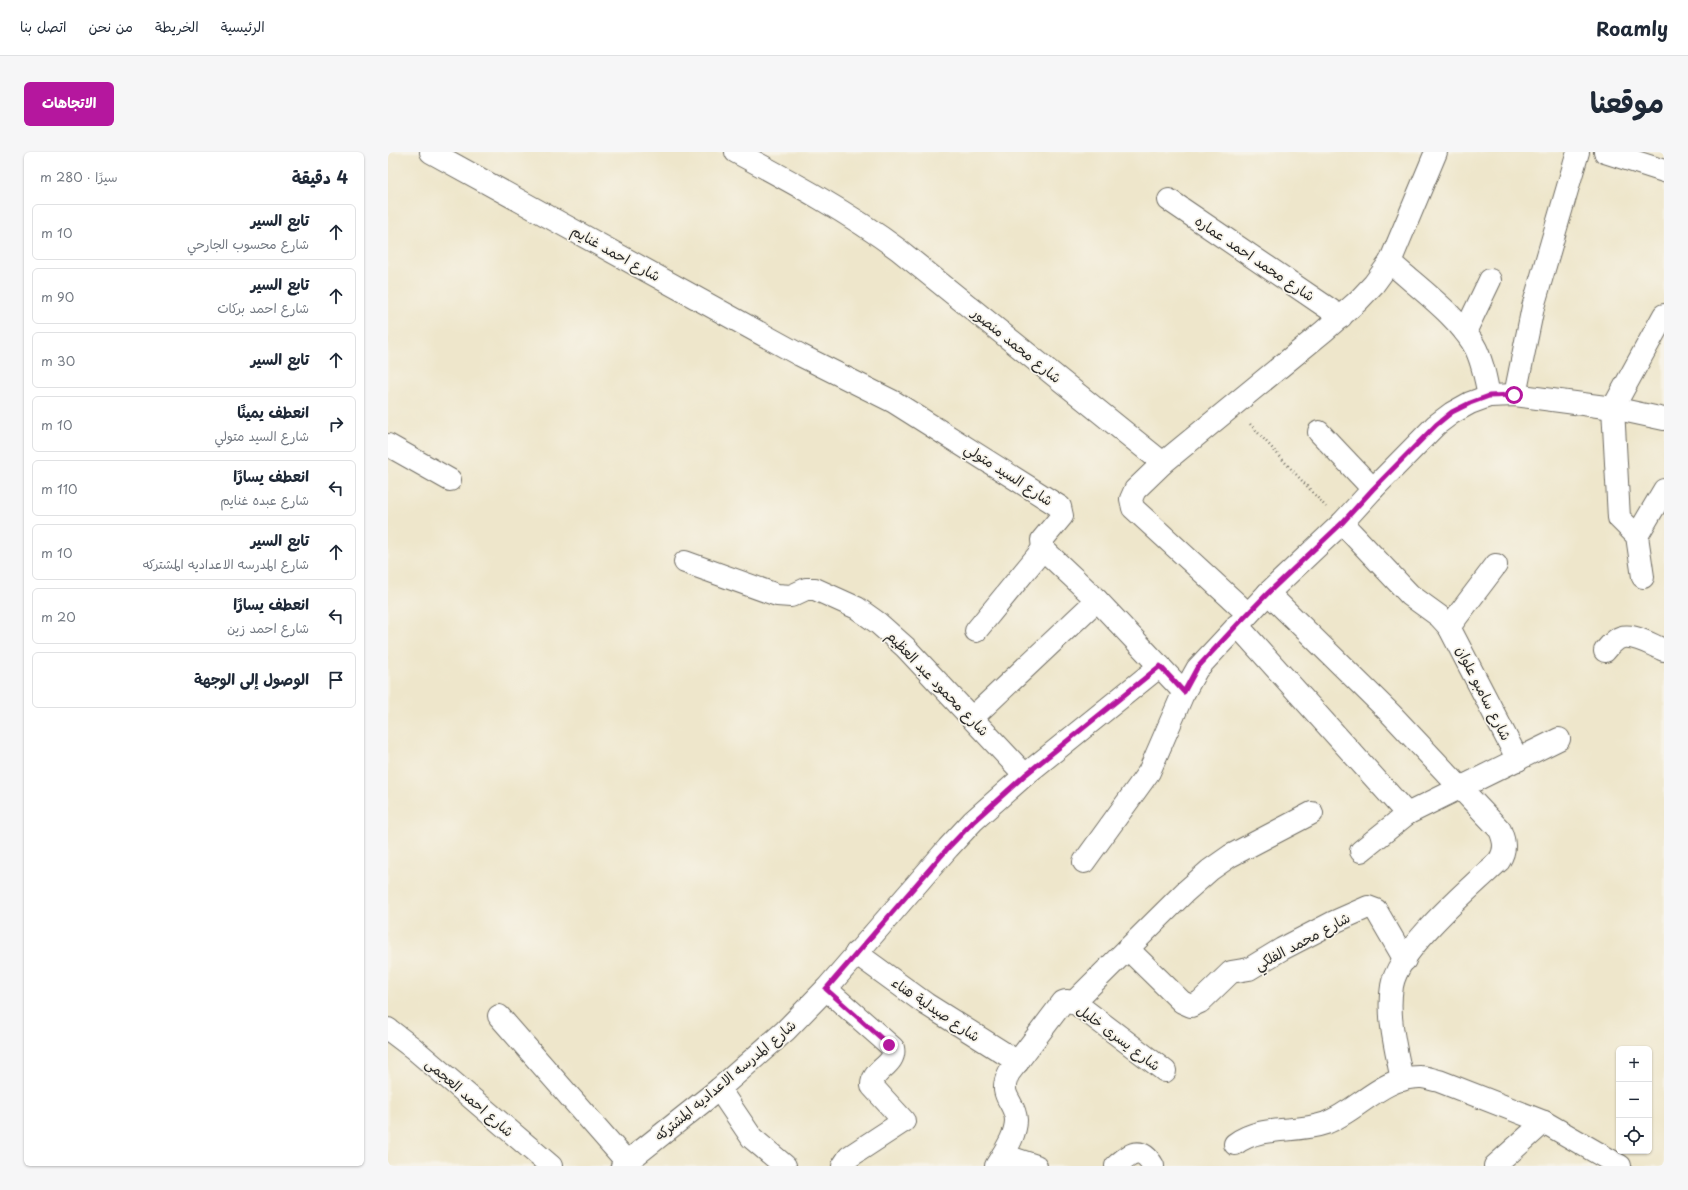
<!DOCTYPE html>
<html lang="ar">
<meta charset="utf-8">
<style>
:root{--surface:#fff;--page:#f6f6f7;--text:#1f2937;--muted:#747a83;--line:#e0e1e3;--accent:#b5179e}
body{margin:0;font-family:"Playpen Sans","Playpen Sans Arabic",sans-serif;background:var(--page);color:var(--text);direction:rtl}
.controls{position:absolute;right:12px;bottom:12px;display:grid;overflow:hidden;border-radius:6px;box-shadow:0 1px 3px #0004}
.controls button{width:36px;height:36px;display:grid;place-items:center;padding:0;border:0;border-bottom:1px solid var(--line);background:var(--surface);color:var(--text);font:20px sans-serif}
.stop{position:absolute;width:12px;height:12px;margin:-9px;border:3px solid #b5179e;border-radius:50%;background:#fff}
.stop.end{background:#b5179e;border-color:#fff;box-shadow:0 1px 4px #0008}
.list{margin:0;padding:0;list-style:none}
h2{display:flex;justify-content:space-between;align-items:center;height:52px;margin:0;padding:0 16px;font-size:17px}
h2 small{font-size:13px;font-weight:400;color:var(--muted)}
.list li{display:grid;grid-template-columns:26px 1fr auto;gap:12px;align-items:center;box-sizing:border-box;height:56px;margin:0 8px 8px;padding:0 8px;border:1px solid var(--line);border-radius:6px}
.list b{display:block;font-size:15px;white-space:nowrap}
.list p{margin:0;font-size:13px;white-space:nowrap;color:var(--muted)}
.list em{font-size:13px;font-style:normal;color:var(--muted)}
.icon{flex:none;width:22px;height:22px;fill:none;stroke:currentColor;stroke-width:2;stroke-linecap:round;stroke-linejoin:round}
.map{position:relative;flex:none;width:1276px;height:1014px;overflow:hidden;direction:ltr;border-radius:6px}
header{display:flex;align-items:center;gap:24px;box-sizing:border-box;height:56px;padding:0 20px;background:var(--surface);border-bottom:1px solid var(--line)}
header strong{font-size:19px}
nav{display:flex;gap:22px;margin-inline-start:auto;font-size:14px}
.intro{display:flex;align-items:center;justify-content:space-between;box-sizing:border-box;height:96px;padding:0 24px}
h1{margin:0;font-size:28px}
.button{padding:10px 18px;border-radius:6px;background:var(--accent);color:#fff;font-size:14px;font-weight:700}
main{display:flex;gap:24px;padding:0 24px}
aside{flex:1;background:var(--surface);border-radius:6px;box-shadow:0 1px 3px #0004}
.map>svg:first-child{display:block}
.lines{fill:none;stroke-linecap:round;stroke-linejoin:round}
.minor-casing{stroke:#6f6c63;stroke-width:24}
.path{stroke:#6f6c63;stroke-width:2.5;stroke-dasharray:1 3;stroke-linecap:butt}
.minor{stroke:#fff;stroke-width:22}
.route{stroke:#b5179e;stroke-width:5}
.labels{text-anchor:middle;dominant-baseline:central;stroke-width:3.5;stroke-linejoin:round;paint-order:stroke}
.street-label{font-size:14px;fill:#2b2b2b;stroke:#f7f3e8}
</style>
<header>
<strong>Roamly</strong>
<nav><a>الرئيسية</a><a>الخريطة</a><a>من نحن</a><a>اتصل بنا</a></nav>
</header>
<div class="intro"><h1>موقعنا</h1><a class="button">الاتجاهات</a></div>
<main>
<div class="map">
<svg width="1276" height="1014" viewBox="0 0 1276 1014">
<rect width="100%" height="100%" fill="#f7f3e8"/>
<filter id="ink" filterUnits="userSpaceOnUse"><feTurbulence type="fractalNoise" baseFrequency=".025" numOctaves="2"/><feDisplacementMap in="SourceGraphic" scale="8" xChannelSelector="R" yChannelSelector="G"/><feConvolveMatrix kernelMatrix="1 2 1 2 8 2 1 2 1" color-interpolation-filters="sRGB"/></filter>
<filter id="wash" filterUnits="userSpaceOnUse"><feTurbulence type="fractalNoise" baseFrequency=".012" numOctaves="4" result="noise"/><feDisplacementMap in="SourceGraphic" scale="16" xChannelSelector="R" yChannelSelector="G"/><feGaussianBlur stdDeviation="0.9" result="paint"/><feColorMatrix in="noise" values="0 0 0 0 0 0 0 0 0 0 0 0 0 0 0 0 0 1.4 0 .05"/><feComposite in="paint" operator="in"/></filter>
<g filter="url(#wash)">
<rect width="100%" height="100%" fill="#eee6cb"/>
</g>
<g filter="url(#ink)">
<g class="lines">
<g class="minor-casing">
<g id="minor">
<path d="M43,0L412,203L506,250L672,355L674,364L654,388L655,397L709,448L796,540"/>
<path d="M348,0C404,30 460,60 511,98L775,311"/>
<path d="M1217,0L1276,19"/>
<path d="M781,48L953,165"/>
<path d="M1002,110C1028,134 1073,166 1088,197C1095,212 1098,228 1101,244"/>
<path d="M1077,180L1102,128"/>
<path d="M1127,243L1145,155L1190,0"/>
<path d="M931,280L985,337"/>
<path d="M0,293L62,328"/>
<path d="M954,371L1022,443L1051,464L1061,475L1130,608"/>
<path d="M1249,384L1276,338"/>
<path d="M297,410L389,443L403,444L418,437H427L469,456L490,471L517,495L637,623"/>
<path d="M1255,425L1249,384L1231,366L1225,256L1276,163"/>
<path d="M880,441L1002,561L1112,678C1117,690 1118,698 1111,709C1083,735 1010,797 1004,834C999,865 1008,897 1014,928"/>
<path d="M860,462L745,356L743,347L747,338L775,311L936,179L970,149L986,132L1002,110L1048,0"/>
<path d="M849,473L1019,662"/>
<path d="M1061,475L1108,413"/>
<path d="M588,479L655,397"/>
<path d="M1217,499C1220,495 1224,491 1228,488C1241,478 1263,493 1276,498"/>
<path d="M584,566L709,448"/>
<path d="M973,699L1019,662L1171,587"/>
<path d="M696,710L761,620L794,544L809,517L880,441L954,371L985,337L1048,273L1064,261L1082,251L1101,244L1127,243L1225,256L1276,267"/>
<path d="M740,797L794,850L803,854L812,850L843,820L861,817L894,797L946,770L980,755L988,758L1017,808"/>
<path d="M468,801L538,852L630,910"/>
<path d="M438,837L505,896C509,913 483,918 484,934L516,969L461,1005L455,1014"/>
<path d="M686,850L797,740L822,718L842,704L924,661"/>
<path d="M111,864L239,1010"/>
<path d="M0,877L25,896L163,1014"/>
<path d="M331,937L364,986L397,1014"/>
<path d="M847,992C874,972 907,982 938,971C971,958 995,924 1033,925C1039,925 1045,928 1051,929L1156,970L1232,1014"/>
<path d="M615,1003L648,1014"/>
<path d="M234,1014L331,937L397,879L438,837L560,696L585,669L637,623L772,514"/>
<path d="M608,1014C616,1000 628,984 628,968C627,948 609,945 621,921L675,850L678,849L686,850L777,919"/>
<path d="M728,1014C742,1002 753,993 765,1014"/>
<path d="M1107,1014L1156,970"/>
</g>
</g>
<path class="path" d="M862,272L938,355"/>
<use href="#minor" class="minor"/>
</g>
</g>
<g class="lines" filter="url(#ink)">
<path class="route" d="M501,893L438,837L560,696L585,670L637,623L772,514L796,540L809,516L849,473L880,441L954,371L985,337L1048,273L1064,260L1082,251L1101,244L1126,243"/>
</g>
<g class="labels">
<g class="street-label">
<text transform="translate(228 101) rotate(29)">شارع احمد غنايم</text>
<text transform="translate(867 106) rotate(34)">شارع محمد احمد عماره</text>
<text transform="translate(629 193) rotate(39)">شارع محمد منصور</text>
<text transform="translate(621 322) rotate(33)">شارع السيد متولي</text>
<text transform="translate(550 531) rotate(46)">شارع محمود عبد العظيم</text>
<text transform="translate(1096 541) rotate(63)">شارع سامبو علوان</text>
<text transform="translate(914 789) rotate(-28)">شارع محمد الفلكي</text>
<text transform="translate(548 857) rotate(34)">شارع صيدلية هناء</text>
<text transform="translate(731 885) rotate(37)">شارع يسرى خليل</text>
<text transform="translate(337 928) rotate(-40)">شارع المدرسه الاعداديه المشتركه</text>
<text transform="translate(82 945) rotate(41)">شارع احمد العجمى</text>
</g>
</g>
</svg>
<div class="controls">
<button>+</button>
<button>−</button>
<button><svg class="icon" aria-label="locate" viewBox="0 0 24 24"><circle cx="12" cy="12" r="6"/><path d="M12 2v4M12 18v4M2 12h4M18 12h4"/></svg></button>
</div>
<div class="stop" style="left:1126px;top:243px"></div>
<div class="stop end" style="left:501px;top:893px"></div>
</div>
<aside>
<h2>4 دقيقة<small>سيرًا · 280 m</small></h2>
<ul class="list">
<li><svg class="icon" aria-label="ahead" viewBox="0 0 24 24"><path d="M12 20V5M6 11l6-6 6 6"/></svg><div><b>تابع السير</b><p>شارع محسوب الجارحي</p></div><em>10 m</em></li>
<li><svg class="icon" aria-label="ahead" viewBox="0 0 24 24"><path d="M12 20V5M6 11l6-6 6 6"/></svg><div><b>تابع السير</b><p>شارع احمد بركات</p></div><em>90 m</em></li>
<li><svg class="icon" aria-label="ahead" viewBox="0 0 24 24"><path d="M12 20V5M6 11l6-6 6 6"/></svg><div><b>تابع السير</b></div><em>30 m</em></li>
<li><svg class="icon" aria-label="right" viewBox="0 0 24 24"><path d="M7 20v-9h11M14 6l5 5-5 5"/></svg><div><b>انعطف يمينًا</b><p>شارع السيد متولي</p></div><em>10 m</em></li>
<li><svg class="icon" aria-label="left" viewBox="0 0 24 24"><path d="M17 20v-9H6M10 6l-5 5 5 5"/></svg><div><b>انعطف يسارًا</b><p>شارع عبده غنايم</p></div><em>110 m</em></li>
<li><svg class="icon" aria-label="ahead" viewBox="0 0 24 24"><path d="M12 20V5M6 11l6-6 6 6"/></svg><div><b>تابع السير</b><p>شارع المدرسه الاعداديه المشتركه</p></div><em>10 m</em></li>
<li><svg class="icon" aria-label="left" viewBox="0 0 24 24"><path d="M17 20v-9H6M10 6l-5 5 5 5"/></svg><div><b>انعطف يسارًا</b><p>شارع احمد زين</p></div><em>20 m</em></li>
<li><svg class="icon" aria-label="arrive" viewBox="0 0 24 24"><path d="M6 21V4h12l-3 4 3 4H6"/></svg><div><b>الوصول إلى الوجهة</b></div></li>
</ul>
</aside>
</main>
